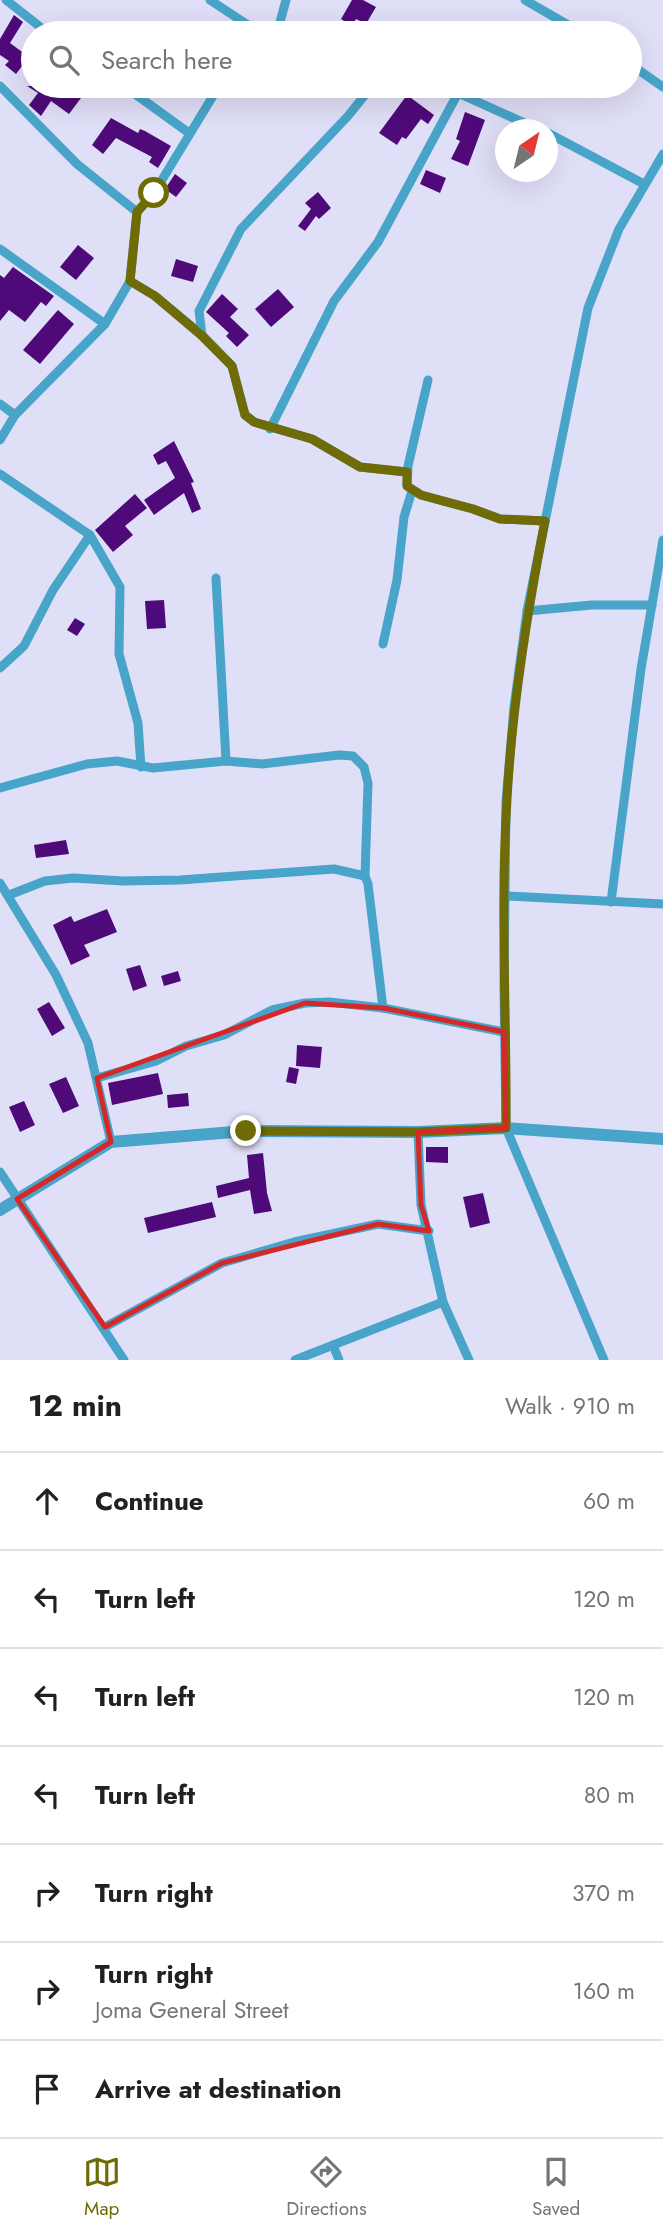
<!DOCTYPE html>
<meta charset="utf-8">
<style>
:root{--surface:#fff;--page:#f2f2f2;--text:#202124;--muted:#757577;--line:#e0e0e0;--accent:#6f6b06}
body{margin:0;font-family:Jost,sans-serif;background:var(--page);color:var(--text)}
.compass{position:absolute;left:495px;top:119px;width:63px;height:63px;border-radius:50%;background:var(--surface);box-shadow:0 7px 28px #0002;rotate:35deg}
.stop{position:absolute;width:21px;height:21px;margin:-16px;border:5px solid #6f6b06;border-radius:50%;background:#fff}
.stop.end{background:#6f6b06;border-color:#fff;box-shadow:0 2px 7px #0008}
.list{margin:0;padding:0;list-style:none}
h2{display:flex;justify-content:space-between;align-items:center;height:91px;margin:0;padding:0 28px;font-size:30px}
h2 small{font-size:23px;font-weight:400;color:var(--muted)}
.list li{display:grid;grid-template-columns:46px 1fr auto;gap:21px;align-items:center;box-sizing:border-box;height:98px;padding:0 28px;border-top:2px solid var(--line)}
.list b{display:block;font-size:26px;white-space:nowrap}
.list p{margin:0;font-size:23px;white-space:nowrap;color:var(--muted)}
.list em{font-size:23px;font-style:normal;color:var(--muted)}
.icon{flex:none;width:38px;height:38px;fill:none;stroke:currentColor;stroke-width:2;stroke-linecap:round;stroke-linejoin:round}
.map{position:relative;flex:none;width:663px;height:1360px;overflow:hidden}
.search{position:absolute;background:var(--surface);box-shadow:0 7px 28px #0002;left:21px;right:21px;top:21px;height:77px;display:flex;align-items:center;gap:18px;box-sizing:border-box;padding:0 24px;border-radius:38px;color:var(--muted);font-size:26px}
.sheet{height:777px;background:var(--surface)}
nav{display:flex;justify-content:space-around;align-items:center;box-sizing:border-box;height:98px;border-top:2px solid var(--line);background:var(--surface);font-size:19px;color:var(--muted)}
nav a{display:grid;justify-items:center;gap:4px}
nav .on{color:var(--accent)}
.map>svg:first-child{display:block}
.building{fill:#4f0a7a}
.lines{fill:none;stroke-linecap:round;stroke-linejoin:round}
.minor{stroke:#48a5c9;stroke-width:9}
.tertiary{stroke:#48a5c9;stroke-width:12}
.route{stroke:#6f6b06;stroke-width:9}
.marked{fill:none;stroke:#d62828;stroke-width:5;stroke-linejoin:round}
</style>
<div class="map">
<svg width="663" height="1360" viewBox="0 0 663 1360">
<rect width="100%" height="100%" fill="#e0dff8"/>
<g class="building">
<path d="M352,0H363L376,7L366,24L356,19L352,26L341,19Z"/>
<path d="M14,15L23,22L10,43L29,57L16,74L5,65L9,61L0,55V39Z"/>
<path d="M27,86H65L81,98L69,114L51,101L41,116L29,105L38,93Z"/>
<path d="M407,95L434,115L428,124L421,119L406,139L402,137L397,145L379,133Z"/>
<path d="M465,112L485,120L468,166L451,159L460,141L456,139Z"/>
<path d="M111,118L138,133L140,129L145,131L171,146L158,168L149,162L152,157L116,138L103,154L92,145Z"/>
<path d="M426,170L446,178L440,193L420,184Z"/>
<path d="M175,174L187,183L176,197L165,189Z"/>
<path d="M318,192L331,208L319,219L316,216L305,231L298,226L311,209L305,203Z"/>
<path d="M78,245L94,258L76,280L60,267Z"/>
<path d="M176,259L198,266L193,282L171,276Z"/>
<path d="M13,267L54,296L46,306L41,302L25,322L9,310L0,321V275L4,278Z"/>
<path d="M278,289L294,307L271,327L255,309Z"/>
<path d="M222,294L238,309L230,317L249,335L237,347L226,336L229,333L206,312Z"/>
<path d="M58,310L74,324L40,364L23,350Z"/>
<path d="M174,441L194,482L191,483L201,509L192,513L184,493L154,515L144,500L175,478L166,461L158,465L153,455Z"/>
<path d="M135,494L147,508L125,526L133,535L113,552L95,530Z"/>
<path d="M164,600L166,628L147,629L145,601Z"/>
<path d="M75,618L85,624L77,636L67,630Z"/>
<path d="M66,840L69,854L36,858L34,845Z"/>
<path d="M107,909L117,932L84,945L90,956L71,965L53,925L71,916L74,922Z"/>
<path d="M140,965L147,986L133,991L126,969Z"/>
<path d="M178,971L181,981L164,986L161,976Z"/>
<path d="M49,1002L65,1028L52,1036L37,1009Z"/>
<path d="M297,1045L322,1047L320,1068L296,1066Z"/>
<path d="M289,1067L299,1069L296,1084L286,1082Z"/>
<path d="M158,1073L163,1094L112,1105L108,1083Z"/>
<path d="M66,1077L79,1106L63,1113L49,1084Z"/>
<path d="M188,1093L189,1106L168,1108L167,1095Z"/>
<path d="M24,1101L35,1125L20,1132L9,1107Z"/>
<path d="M426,1147H448V1163L426,1162Z"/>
<path d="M263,1153L267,1193L272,1211L254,1214L250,1190L218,1198L216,1186L249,1178L247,1155Z"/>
<path d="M483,1193L490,1223L470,1228L463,1197Z"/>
<path d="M212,1202L216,1217L148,1233L144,1218Z"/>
</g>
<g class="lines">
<g class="minor">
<path d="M6,0L48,33"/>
<path d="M210,0L254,29L274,33"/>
<path d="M525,0L582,33"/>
<path d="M277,33L286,0"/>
<path d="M630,64L663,87"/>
<path d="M0,86L77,164L137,212"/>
<path d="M124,86L189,133"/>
<path d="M430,86L458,93L540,130"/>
<path d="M548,133L644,184"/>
<path d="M0,249L105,324"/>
<path d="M130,281L155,296L202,335L232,366L245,415L254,422L312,439L360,467L406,472"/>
<path d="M202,335L199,311L241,229L348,116L372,86"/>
<path d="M428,380L408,466L407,486L421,495L473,509L500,519L545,521"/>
<path d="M0,404L15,415"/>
<path d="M270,429L334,301L378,242L458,93"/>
<path d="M0,440L15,415L105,324L130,281L137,212L154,193L219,86"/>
<path d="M0,474L90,535L120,587L119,654L138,723L141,767"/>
<path d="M216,578L226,761"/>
<path d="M527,611L592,605H652"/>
<path d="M383,644L397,580L404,517L412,491"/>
<path d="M0,668L24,646L53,590L90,535"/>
<path d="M0,788L87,764L117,761L153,768L226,761L262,764L339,755L353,756L364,767L368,783L365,876"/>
<path d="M0,883L56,975L88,1043L111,1142"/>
<path d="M9,895L45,881L73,878L123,881L180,880L334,869L365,876L368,884L383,1008"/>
<path d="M506,896L663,904"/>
<path d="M611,902L641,669L663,540"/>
<path d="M97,1078L156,1061L186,1046L224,1035L272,1010L305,1003L329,1002L383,1008L504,1032"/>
<path d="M418,1132L421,1205L443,1302L469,1360"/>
<path d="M0,1172L124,1360"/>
<path d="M105,1327L222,1263L294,1242L378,1224L429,1231"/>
<path d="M333,1345L339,1360"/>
<path d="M295,1360L443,1302"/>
<path d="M604,1360L506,1128L504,986L506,802L514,707L527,611L588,308L619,229L663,154"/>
</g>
<path class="tertiary" d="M0,1210L111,1142L246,1131L418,1132L506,1128L663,1139"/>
</g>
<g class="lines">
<path class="route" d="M154,193L137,212L130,281L155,296L201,335L232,366L245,415L254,422L312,439L360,467L407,472V486L421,495L473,509L500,519L545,521C527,613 512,705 507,799C500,909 507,1019 506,1128L418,1132L246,1131"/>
</g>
<path class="marked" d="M305,1003L383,1008L504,1032L506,1128L418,1132L421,1205L429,1231L378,1224L222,1263L105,1327L17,1199L111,1142L97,1078Z"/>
</svg>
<svg class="compass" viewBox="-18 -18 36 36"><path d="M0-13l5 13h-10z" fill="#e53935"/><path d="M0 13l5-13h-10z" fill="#757577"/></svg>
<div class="stop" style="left:154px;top:193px"></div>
<div class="stop end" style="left:246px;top:1131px"></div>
<div class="search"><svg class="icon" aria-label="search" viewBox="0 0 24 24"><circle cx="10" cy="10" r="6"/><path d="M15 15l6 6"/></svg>Search here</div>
</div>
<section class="sheet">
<h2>12 min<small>Walk · 910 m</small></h2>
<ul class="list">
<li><svg class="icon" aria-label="ahead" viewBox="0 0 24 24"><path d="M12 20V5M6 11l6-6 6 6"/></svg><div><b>Continue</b></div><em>60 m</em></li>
<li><svg class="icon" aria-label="left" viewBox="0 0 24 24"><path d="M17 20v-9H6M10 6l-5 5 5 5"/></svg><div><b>Turn left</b></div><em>120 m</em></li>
<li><svg class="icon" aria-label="left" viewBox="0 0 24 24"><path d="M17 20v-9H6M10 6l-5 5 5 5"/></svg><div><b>Turn left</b></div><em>120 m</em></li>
<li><svg class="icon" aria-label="left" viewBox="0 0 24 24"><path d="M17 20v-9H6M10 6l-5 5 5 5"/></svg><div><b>Turn left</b></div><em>80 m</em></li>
<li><svg class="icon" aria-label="right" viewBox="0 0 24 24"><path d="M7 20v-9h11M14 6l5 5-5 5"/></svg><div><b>Turn right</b></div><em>370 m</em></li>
<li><svg class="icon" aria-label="right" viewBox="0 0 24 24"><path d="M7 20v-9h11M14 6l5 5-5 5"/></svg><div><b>Turn right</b><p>Joma General Street</p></div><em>160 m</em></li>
<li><svg class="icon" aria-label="arrive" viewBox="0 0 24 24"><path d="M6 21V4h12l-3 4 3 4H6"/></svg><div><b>Arrive at destination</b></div></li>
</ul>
</section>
<nav>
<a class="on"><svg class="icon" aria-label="map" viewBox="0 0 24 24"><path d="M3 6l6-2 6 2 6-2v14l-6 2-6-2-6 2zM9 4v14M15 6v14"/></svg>Map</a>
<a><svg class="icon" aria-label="directions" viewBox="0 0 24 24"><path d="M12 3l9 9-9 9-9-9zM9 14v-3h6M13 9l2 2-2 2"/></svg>Directions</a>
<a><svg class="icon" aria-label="saved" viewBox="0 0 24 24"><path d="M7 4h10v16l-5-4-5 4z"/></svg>Saved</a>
</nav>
